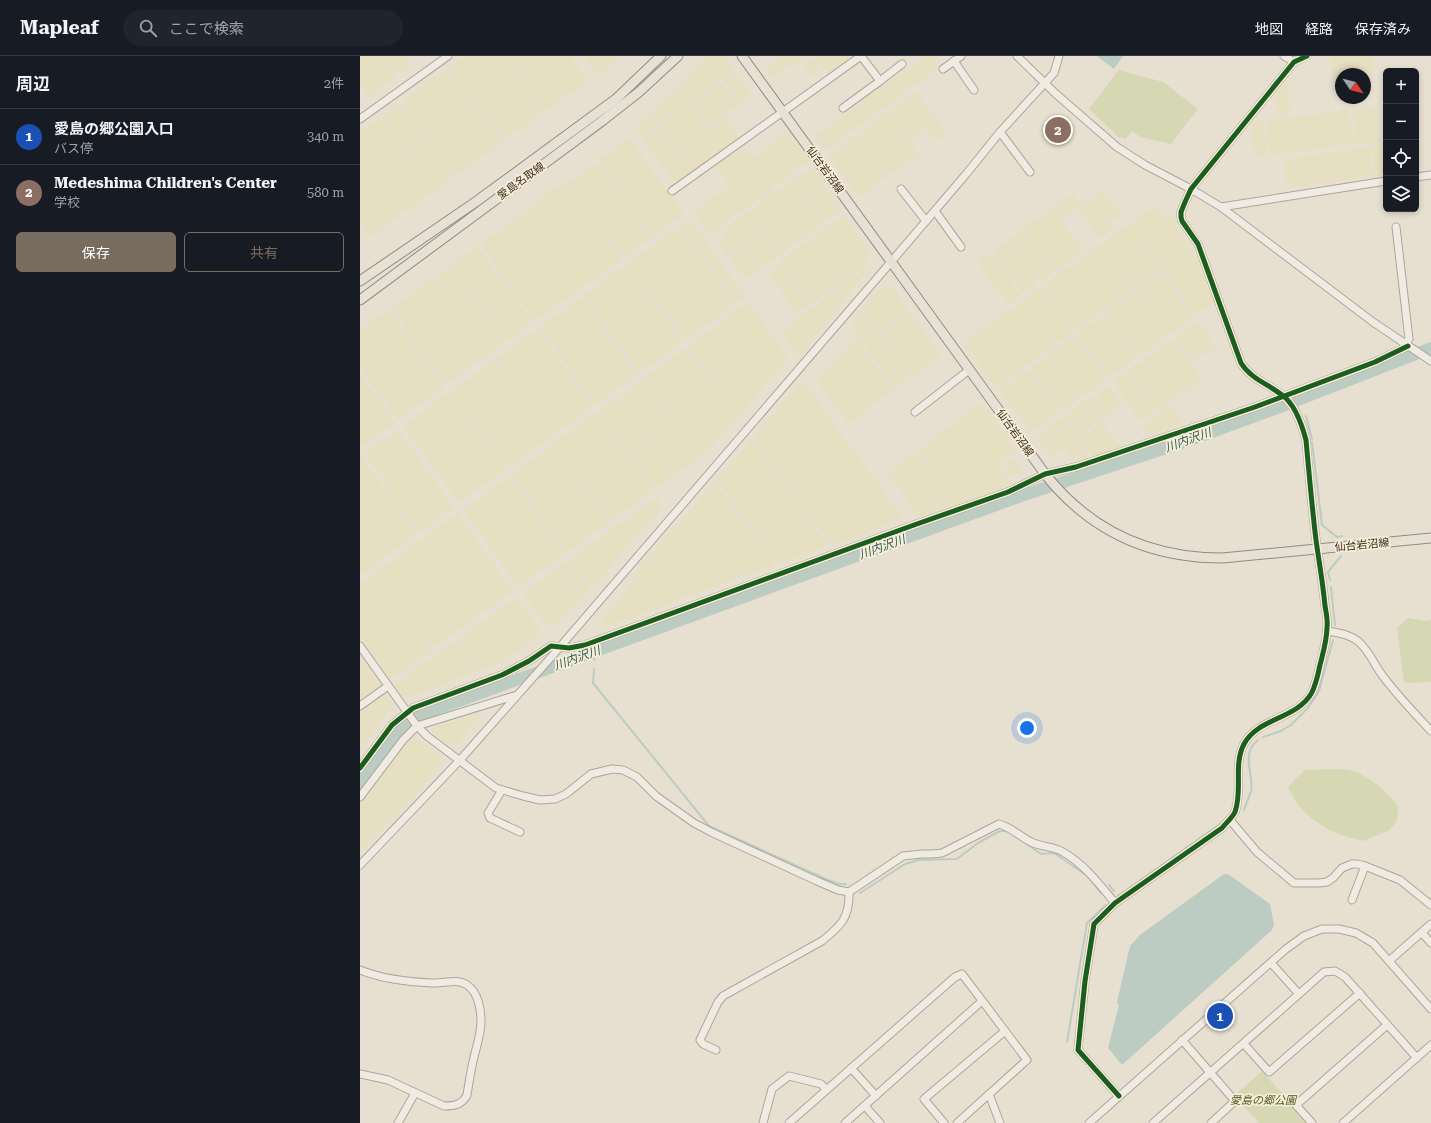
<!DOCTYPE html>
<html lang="ja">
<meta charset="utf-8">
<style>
:root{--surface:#171b24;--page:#20242c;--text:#f1f3f6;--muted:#9ea1a6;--line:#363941;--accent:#786c5e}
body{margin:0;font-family:"Roboto Serif","Noto Sans JP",serif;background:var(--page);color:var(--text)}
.controls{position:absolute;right:12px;top:12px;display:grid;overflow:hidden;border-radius:6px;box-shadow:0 2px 6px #0003}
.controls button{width:36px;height:36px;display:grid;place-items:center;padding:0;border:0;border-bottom:1px solid var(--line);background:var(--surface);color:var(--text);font:20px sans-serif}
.compass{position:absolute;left:975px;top:12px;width:36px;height:36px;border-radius:50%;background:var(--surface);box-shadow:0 2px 6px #0003;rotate:125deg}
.you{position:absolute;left:667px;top:672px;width:14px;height:14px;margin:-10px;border:3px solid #fff;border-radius:50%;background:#1a73e8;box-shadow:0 0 0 6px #1a73e833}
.badge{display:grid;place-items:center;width:26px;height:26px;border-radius:50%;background:var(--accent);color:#fff;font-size:13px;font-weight:700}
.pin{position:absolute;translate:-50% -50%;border:2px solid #fff;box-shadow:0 1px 4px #0006}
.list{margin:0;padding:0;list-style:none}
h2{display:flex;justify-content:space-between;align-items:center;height:52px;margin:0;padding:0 16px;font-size:17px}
h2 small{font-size:13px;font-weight:400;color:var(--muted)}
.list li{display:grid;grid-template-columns:26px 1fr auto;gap:12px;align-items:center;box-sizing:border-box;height:56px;padding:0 16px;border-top:1px solid var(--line)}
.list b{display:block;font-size:15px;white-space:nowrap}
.list p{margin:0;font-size:13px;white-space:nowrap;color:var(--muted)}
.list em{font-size:13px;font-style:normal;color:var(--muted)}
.actions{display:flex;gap:8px;padding:12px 16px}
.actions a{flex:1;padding:9px 0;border:1px solid var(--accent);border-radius:6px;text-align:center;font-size:14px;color:var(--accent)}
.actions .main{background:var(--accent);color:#fff}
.icon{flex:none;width:22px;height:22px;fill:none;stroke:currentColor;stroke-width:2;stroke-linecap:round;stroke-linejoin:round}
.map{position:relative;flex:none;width:1071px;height:1067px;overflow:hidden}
header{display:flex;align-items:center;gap:24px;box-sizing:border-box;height:56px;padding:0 20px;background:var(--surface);border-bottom:1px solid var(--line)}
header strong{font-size:19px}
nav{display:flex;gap:22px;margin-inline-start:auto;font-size:14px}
.search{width:280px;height:36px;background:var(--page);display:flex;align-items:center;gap:10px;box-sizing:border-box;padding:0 14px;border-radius:22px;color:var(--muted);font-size:15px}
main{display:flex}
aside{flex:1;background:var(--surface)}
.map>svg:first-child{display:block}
.farmland{fill:#e6dfc2}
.green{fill:#d6d7b3}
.water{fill:#bcccc2}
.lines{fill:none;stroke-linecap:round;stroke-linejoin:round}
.stream{stroke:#bcccc2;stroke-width:2}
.river{stroke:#bcccc2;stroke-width:12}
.minor-casing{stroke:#ada599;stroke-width:9}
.major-casing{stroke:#928b80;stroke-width:11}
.minor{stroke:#efebe3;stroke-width:7}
.major{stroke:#e6e1d4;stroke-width:9}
.cycleway-casing{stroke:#f7eed8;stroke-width:8}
.cycleway{stroke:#1b5e20;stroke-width:5}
.labels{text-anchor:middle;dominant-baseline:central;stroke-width:3.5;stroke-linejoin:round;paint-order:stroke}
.street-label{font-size:11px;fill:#3d2e20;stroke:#f7eed8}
.park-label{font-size:11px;font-style:italic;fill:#4d5a26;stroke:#f7eed8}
.water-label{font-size:12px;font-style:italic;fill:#2f5d5a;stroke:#f7eed8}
</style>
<header>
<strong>Mapleaf</strong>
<div class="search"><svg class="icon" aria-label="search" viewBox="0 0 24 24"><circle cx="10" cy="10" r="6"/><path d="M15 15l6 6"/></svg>ここで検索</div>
<nav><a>地図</a><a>経路</a><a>保存済み</a></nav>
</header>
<main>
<aside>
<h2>周辺<small>2件</small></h2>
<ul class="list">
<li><span class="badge" style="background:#1a4fb4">1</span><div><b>愛島の郷公園入口</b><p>バス停</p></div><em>340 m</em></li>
<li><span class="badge" style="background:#8d6e63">2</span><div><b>Medeshima Children's Center</b><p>学校</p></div><em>580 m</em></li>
</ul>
<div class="actions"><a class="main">保存</a><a>共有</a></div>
</aside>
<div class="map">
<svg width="1071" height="1067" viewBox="0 0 1071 1067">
<rect width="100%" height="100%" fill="#e7e0d1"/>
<g class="farmland">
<path d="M0,0H22L35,18L34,20L35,22L8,41L0,29Z"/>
<path d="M25,0H47L53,9L41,17H38Z"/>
<path d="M105,0H111L162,71L146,83L92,9Z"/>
<path d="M112,0H143L182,54L179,56L181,58L163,71Z"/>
<path d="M146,0H210L228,25L188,54L187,52L185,54Z"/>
<path d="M224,0H260L239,19Z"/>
<path d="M345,0H365L375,14L362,24Z"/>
<path d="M423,0H444L413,22L406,12Z"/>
<path d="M455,0H495L468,19Z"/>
<path d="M566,0H572L580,11L511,61L499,43L543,11L546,15Z"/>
<path d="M985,0H1012L1014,17L981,18V21L973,23L970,2Z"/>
<path d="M344,2L360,25L300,68L291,57L324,27Z"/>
<path d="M452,2L460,13L450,21L442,9Z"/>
<path d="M91,10L144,84L141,87L88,13Z"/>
<path d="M86,14L139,88L109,110L55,36Z"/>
<path d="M376,17L391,39L380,47L364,25Z"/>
<path d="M927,23L931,57L917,58L915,36Z"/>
<path d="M362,27L370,37L340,58L333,48Z"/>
<path d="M556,35L587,78L576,86L546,43Z"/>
<path d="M54,37L107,111L95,120L42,46Z"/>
<path d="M371,38L378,48L349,69L341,60Z"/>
<path d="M545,44L565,72L551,82L531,54Z"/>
<path d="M40,47L93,121L76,134L23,60Z"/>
<path d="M499,48L510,62L465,94L455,80Z"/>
<path d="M331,49L347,71L317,92L301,70Z"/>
<path d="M1017,50L1021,86L996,89L992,53Z"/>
<path d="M989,54L994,88L938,96L933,61Z"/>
<path d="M529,55L559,98L545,108L515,65Z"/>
<path d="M290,58L298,69L283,80L275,70Z"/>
<path d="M932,60L937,96L910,100L905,64Z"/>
<path d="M21,61L74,135L45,156L41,155L0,98V76Z"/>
<path d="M364,61L380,82L333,116L318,94Z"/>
<path d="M903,65L908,101L895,102L890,71L891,67Z"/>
<path d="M513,66L544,109L530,119L500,78L502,76L501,75Z"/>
<path d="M299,72L332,117L318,127H315L282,84Z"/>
<path d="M429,76L449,105L414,130L393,102Z"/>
<path d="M498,78L528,120L513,131L483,89Z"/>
<path d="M269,82L324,158L294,180L239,104Z"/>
<path d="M382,88L414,132L350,178L333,156L369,130L353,108Z"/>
<path d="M482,89L512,131L498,141L468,99Z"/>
<path d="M1023,89L1026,119L1015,120L1011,91Z"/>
<path d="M1009,91L1013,120L971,126L967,97Z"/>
<path d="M966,97L969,126L927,132L924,103Z"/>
<path d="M0,101L40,157V160L11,181L0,166Z"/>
<path d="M238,107L292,181L264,201L208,125L216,123Z"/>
<path d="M453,112L480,153L465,166L434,124Z"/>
<path d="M432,124L446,144L367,201L357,187L365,182L360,176Z"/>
<path d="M206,125L262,203L219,234L164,156Z"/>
<path d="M741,135L751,144L762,159L751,166L733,141Z"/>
<path d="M713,137L722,147L703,161L694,150Z"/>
<path d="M732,142L754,173L740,183L718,152Z"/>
<path d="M447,145L463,168L449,178L433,156Z"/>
<path d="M794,151L805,161L781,188L799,214L776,231L744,186Z"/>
<path d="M693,152L723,194L710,204L679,162Z"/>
<path d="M813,154L816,170L831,191L801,213L784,188Z"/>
<path d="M432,156L448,179L434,189L417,167Z"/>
<path d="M163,157L218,235L198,249L197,248L195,249L141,173Z"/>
<path d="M484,159L509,194L506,209L498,215L467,171Z"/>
<path d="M678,162L709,205L695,215L664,172Z"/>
<path d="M328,164L331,165L385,240L377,246L321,169Z"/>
<path d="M416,168L432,190L418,200L402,178Z"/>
<path d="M466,172L497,216L484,225L452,182Z"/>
<path d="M316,173L318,175L321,173L375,248L325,284L269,207Z"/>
<path d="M663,173L693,216L679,226L649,183Z"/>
<path d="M139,174L195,251L178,263L177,262L174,264L120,188Z"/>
<path d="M400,179L416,201L402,212L386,189Z"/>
<path d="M451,183L482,226L467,237L436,193Z"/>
<path d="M647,185L677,228L664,238L633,195Z"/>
<path d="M742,187L774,232L760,242L728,198Z"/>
<path d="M117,190L171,264L168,266L171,269L147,285L92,208Z"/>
<path d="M385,190L401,212L386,223L370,201Z"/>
<path d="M832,192L840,208L853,247L835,259L803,214Z"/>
<path d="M435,194L466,238L451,248L420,204Z"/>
<path d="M631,196L661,239L648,249L617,206Z"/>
<path d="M727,198L759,242L745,253L713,208Z"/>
<path d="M267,208L322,286L280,317L224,239Z"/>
<path d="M420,208L449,249L437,258L409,219L412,217L411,215Z"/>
<path d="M712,209L744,253L729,264L697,219Z"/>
<path d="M90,210L145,286L131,297L76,220Z"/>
<path d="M506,213V217L439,301L421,275Z"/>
<path d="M801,217L831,259L829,260L831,263L811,278L779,233Z"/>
<path d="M696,220L728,265L714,275L682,231Z"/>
<path d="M75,221L129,298L86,328L32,252Z"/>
<path d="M521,232H531L548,254L519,274L503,253Z"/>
<path d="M680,232L712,276L698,287L666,243Z"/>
<path d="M777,234L809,279L780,300L748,256Z"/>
<path d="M222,241L277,319L235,349L180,271Z"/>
<path d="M665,243L697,288L682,298L650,254Z"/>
<path d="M388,246L428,301L426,303L427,305L379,360L328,290Z"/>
<path d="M29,254L84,330L83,332L38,364L0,311V275Z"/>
<path d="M650,254L682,299L667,309L635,265Z"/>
<path d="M549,255L581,299L567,309L535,266Z"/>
<path d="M502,256L550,321L536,332L491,270Z"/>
<path d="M746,257L776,299L774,301L775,303L749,322L717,278Z"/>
<path d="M838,265L856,291L840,301L839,300L832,305L815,281Z"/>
<path d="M634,266L666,310L652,321L619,276Z"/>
<path d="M533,267L566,310L552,320L520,277Z"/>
<path d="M177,273L233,351L191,381L136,303Z"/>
<path d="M618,277L650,321L636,332L604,287Z"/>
<path d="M714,280L746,324L732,333L701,290Z"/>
<path d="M496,283L533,334L488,367L457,325Z"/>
<path d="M813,283L842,323L828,333L799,292Z"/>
<path d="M700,291L731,334L717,344L686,300Z"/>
<path d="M326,292L377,361L352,391L340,401L283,323Z"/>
<path d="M798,294L826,334L811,344L783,304Z"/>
<path d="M685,302L716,345L701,355L670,312Z"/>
<path d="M134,304L190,382L147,412L91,335Z"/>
<path d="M781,305L810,345L796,355L768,315Z"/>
<path d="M668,314L699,357L670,376L639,334Z"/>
<path d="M766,316L794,356L780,365L753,326Z"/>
<path d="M0,318L35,367L2,390L0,389Z"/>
<path d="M281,324L338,402L315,419L259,341Z"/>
<path d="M443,324L542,461L524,470L471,489L394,381Z"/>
<path d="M749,330L762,348L716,382L729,401L714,405L704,392L691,402L677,382L686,375L692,383L743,347L737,338Z"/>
<path d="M89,336L145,414L99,447L43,370Z"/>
<path d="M734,339L739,346L693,379L688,372Z"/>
<path d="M257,342L313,420L298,431L297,429L294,431L239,354Z"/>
<path d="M622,347L656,394L637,408L651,427L636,435L617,442L574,382Z"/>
<path d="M811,349L823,367L790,379L783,369Z"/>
<path d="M237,356L291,432L290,433L291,436L251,464L195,386Z"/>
<path d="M743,367L759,390L758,392L732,401L720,383Z"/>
<path d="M38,374L94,451L59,476L24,428L26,426L6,399L8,398L6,396Z"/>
<path d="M392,383L466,487L463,492L418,508L357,423Z"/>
<path d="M573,383L615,442L578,455L576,452L591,441L558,394Z"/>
<path d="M194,388L249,466L207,496L152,418Z"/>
<path d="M556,396L588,440L573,451L576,456L560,461L528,417Z"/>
<path d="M1,400L57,478L15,508L0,487V401Z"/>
<path d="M653,402L663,415L653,422L643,409Z"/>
<path d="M149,420L205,498L158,531L103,454Z"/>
<path d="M355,425L415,509L384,520L333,451Z"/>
<path d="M297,441L303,450L232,532L211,503Z"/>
<path d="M332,453L382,521L362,528L319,467Z"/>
<path d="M98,457L153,535L118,560L63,482Z"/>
<path d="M318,468L360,529L323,542L292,499Z"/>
<path d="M61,483L114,557V563L75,591L20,514Z"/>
<path d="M0,492L13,510L0,519Z"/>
<path d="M290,500L322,543L244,571L240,568L276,522V516Z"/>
<path d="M207,505H209L230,534L223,541L200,510Z"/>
<path d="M198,512L221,543L202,561L187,572L163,537Z"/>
<path d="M18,515L72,590L71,594L54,607L0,531V528Z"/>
<path d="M0,534L53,607L31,623L0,581Z"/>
<path d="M157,541L182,576L156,596L135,609L120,615L97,584Z"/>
<path d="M96,585L117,615L51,641L43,642L34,629Z"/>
<path d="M0,594L22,626L21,629L0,645Z"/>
<path d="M23,638L28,639L34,647L0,693V655Z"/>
<path d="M116,659L119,661L95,692L69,674L71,672Z"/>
<path d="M51,680L60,685L86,704L73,719L0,796V747Z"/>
</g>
<g class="green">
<path d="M759,14L803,26L838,53L811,88L780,81L772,75L765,83L762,81L760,82L729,53Z"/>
<path d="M1048,562L1064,565L1071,564V626L1044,627L1037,572Z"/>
<path d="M945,714C956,714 981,712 992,715C1010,720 1027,736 1038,751L1037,764L1030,774L1003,785C992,782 978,779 968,773C951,764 935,749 928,731L933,725Z"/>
<path d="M902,1015L948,1067H899L874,1040Z"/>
</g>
<g class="water">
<path d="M737,0H763L754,13Z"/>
<path d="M864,818H868L910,848L914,869L912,874L762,1009L748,992L759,949L757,946L770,890L780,879Z"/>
</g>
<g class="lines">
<g class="stream">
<path d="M935,344L938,347"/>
<path d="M946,360L952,383"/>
<path d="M952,386L962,469L977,481L982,480"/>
<path d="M970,524L968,516L981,500"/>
<path d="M971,531L975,569"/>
<path d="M232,596L234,604"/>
<path d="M234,613L233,627L349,770L468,824L479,828H486"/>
<path d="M903,681L921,675L931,669L948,652L959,635L973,584"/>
<path d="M884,754C886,748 889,742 891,735C894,717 880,698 898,684"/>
<path d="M729,822L741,837"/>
<path d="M749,829L754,835"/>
<path d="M500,837L545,808L559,804L597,803L618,787L640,775H648L681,798L694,797L726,819"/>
<path d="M758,840L860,768"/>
<path d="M707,986L727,867L746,849"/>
</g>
<path class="river" d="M0,728L31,684L47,666L74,654L661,440L827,385L917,352L1071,292"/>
<g class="minor-casing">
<g id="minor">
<path d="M501,0L520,25L542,8"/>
<path d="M657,0L696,38L757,91L785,109L831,133L861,151L1013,266L1071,305"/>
<path d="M924,0L934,6"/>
<path d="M594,5L614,34"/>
<path d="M583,13L601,0"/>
<path d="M483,52L520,25"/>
<path d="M0,63L88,0"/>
<path d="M640,76L670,116"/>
<path d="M1056,121L1071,119"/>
<path d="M541,133L566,165"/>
<path d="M312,135L501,0"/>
<path d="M861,151L1026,125"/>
<path d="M575,155L601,191"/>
<path d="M1036,171L1049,283L1045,288"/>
<path d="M555,356L609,314"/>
<path d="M967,575C979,577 989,578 999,586C1009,595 1014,608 1022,619C1037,639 1054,657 1071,675"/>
<path d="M0,590L57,670L67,680L136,732L163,740L180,744L195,743L206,738L231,718L252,713L263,714L277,721L296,740L334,767L353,777L457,825L478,834L489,836L543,800L562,798H572L582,797L639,768C651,771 659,780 671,786C681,791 693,790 703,796C724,808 740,829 755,847"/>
<path d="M0,650L28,630"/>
<path d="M0,712L32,669L53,652L142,619L169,605L191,590L209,592L225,589L554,469L648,436L685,418L716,411L895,351L1015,306L1048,290"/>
<path d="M142,734L128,757L130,762L160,776"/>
<path d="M0,741L43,684L57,670L157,639"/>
<path d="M870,764L897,796L934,827H959L967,826L973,822L982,812L992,808H997L1005,810L1040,824L1071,849"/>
<path d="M0,809L100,704L193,599L531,206L607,117L640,76L694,17L699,0"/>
<path d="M992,844L1005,810"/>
<path d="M1062,877L1071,887"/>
<path d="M1029,905L1071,868"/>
<path d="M911,907L939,938"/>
<path d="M0,914C22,923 48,926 72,927C84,928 96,922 107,929C118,936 121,953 121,965C121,977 117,989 114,1001C111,1013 109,1026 107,1039C102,1049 94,1050 84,1050L28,1024L0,1018"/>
<path d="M822,984L875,1045L851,1067"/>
<path d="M884,988L909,1016L1000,937"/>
<path d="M356,994L343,988L340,984L358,946L363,940L462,885C481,870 490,861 489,836"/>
<path d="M491,1012L516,1040"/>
<path d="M629,1038L640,1067"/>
<path d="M759,1040L718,994L725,925L734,868L755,847L862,772C866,767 872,762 875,756C883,734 873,709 884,688C898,662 936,663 951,638C956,629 958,619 960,609C963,597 967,584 967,571C968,564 966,556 965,550C963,527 959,506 956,484C952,451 949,417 946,384C942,369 935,348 922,339C908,328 891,323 881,307L838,188L822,165L821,161V156L825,146L831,133L934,6L947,0"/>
<path d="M505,1050L520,1067"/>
<path d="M38,1067L55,1037"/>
<path d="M403,1067L412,1033L429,1020L461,1028L466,1033"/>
<path d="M429,1067L595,921L602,918L667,1004L597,1067"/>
<path d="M485,1067L622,945"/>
<path d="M584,1067L564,1043L645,975"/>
<path d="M729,1067L926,893L944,880L962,873H979L996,877L1013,887L1071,953"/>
<path d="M793,1067L964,916L975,915L985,921L1057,1002"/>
<path d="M952,1067L936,1049L1027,969"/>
<path d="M983,1067L1071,989"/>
</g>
</g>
<g class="major-casing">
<g id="major">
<path d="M382,0L685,418C730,475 789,502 862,502L1071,482"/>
<path d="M0,225L117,145L256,43L301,0"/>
<path d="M0,244L242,65L279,36L318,0"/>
</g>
</g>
<use href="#minor" class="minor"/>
<use href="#major" class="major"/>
<g class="cycleway-casing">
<g id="cycleway">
<path d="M0,712L32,669L53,652L142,619L169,605L191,590L209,592L225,589L554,469L648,436L685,418L716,411L895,351L1015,306L1048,290"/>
<path d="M759,1040L718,994L725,925L734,868L755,847L862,772C866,767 872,762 875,756C883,734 873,709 884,688C898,662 936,663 951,638C956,629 958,619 960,609C963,597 967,584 967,571C968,564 966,556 965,550C963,527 959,506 956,484C952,451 949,417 946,384C942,369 935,348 922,339C908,328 891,323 881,307L838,188L822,165L821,161V156L825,146L831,133L934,6L947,0"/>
</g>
</g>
<use href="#cycleway" class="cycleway"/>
</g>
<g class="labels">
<g class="street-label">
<text transform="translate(465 114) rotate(54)">仙台岩沼線</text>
<text transform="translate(161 125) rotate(-36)">愛島名取線</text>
<text transform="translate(655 377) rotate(54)">仙台岩沼線</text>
<text transform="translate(1002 489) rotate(-5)">仙台岩沼線</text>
</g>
<g class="park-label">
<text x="903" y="1044">愛島の郷公園</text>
</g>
<g class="water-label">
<text transform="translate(828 384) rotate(-20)">川内沢川</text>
<text transform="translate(522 491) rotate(-20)">川内沢川</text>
<text transform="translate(217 602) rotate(-20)">川内沢川</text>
</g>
</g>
</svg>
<div class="controls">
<button>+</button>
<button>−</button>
<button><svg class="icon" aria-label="locate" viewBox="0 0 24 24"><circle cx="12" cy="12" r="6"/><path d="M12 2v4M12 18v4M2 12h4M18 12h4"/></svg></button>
<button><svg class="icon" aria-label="layers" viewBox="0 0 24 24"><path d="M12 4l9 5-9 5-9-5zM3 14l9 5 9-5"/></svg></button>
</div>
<svg class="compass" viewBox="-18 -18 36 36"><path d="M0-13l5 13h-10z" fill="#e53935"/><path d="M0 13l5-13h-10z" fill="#9ea1a6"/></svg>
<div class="you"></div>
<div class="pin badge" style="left:860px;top:960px;background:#1a4fb4">1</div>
<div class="pin badge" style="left:698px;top:74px;background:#8d6e63">2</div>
</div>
</main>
